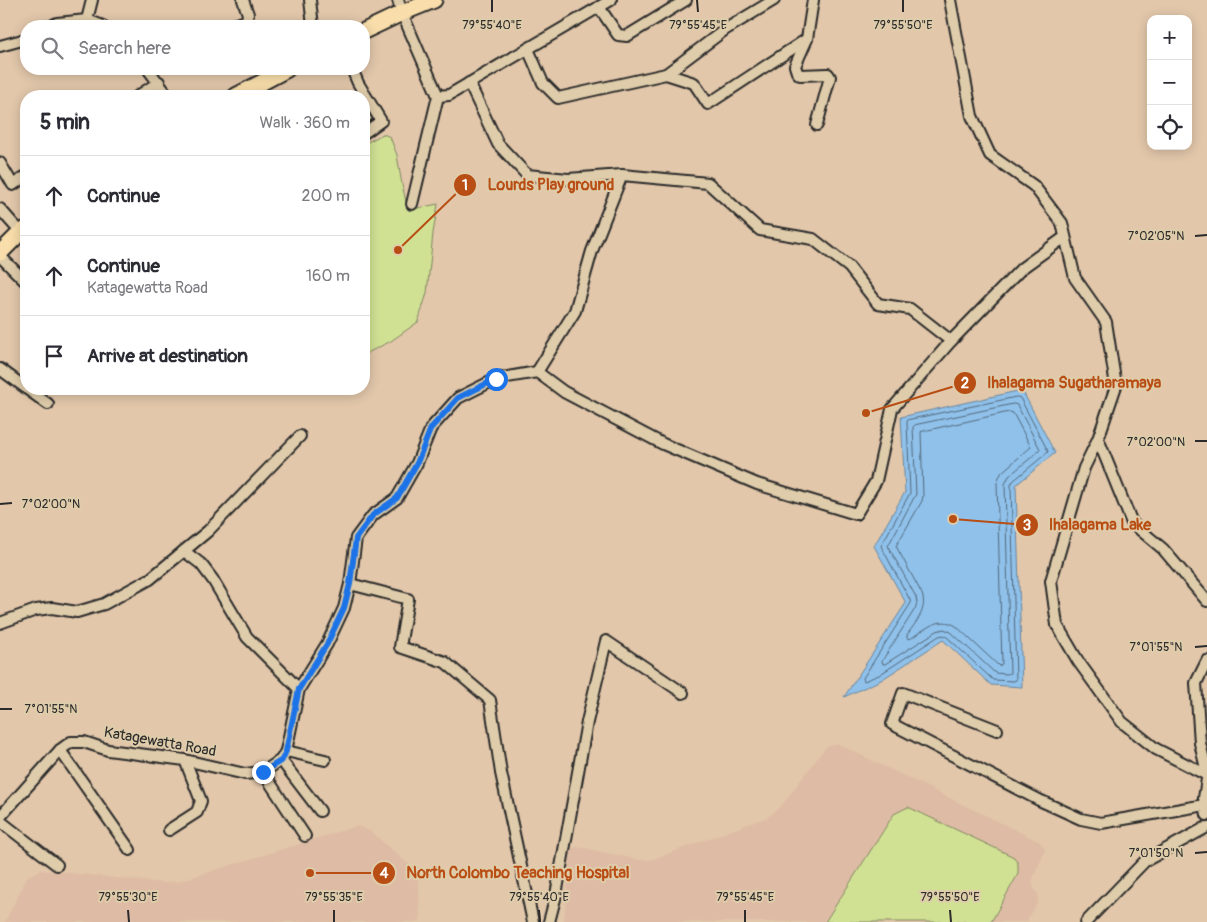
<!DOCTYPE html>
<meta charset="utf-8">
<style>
:root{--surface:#fff;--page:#f2f2f3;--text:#2b2b33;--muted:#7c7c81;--line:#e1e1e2}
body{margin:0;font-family:Pangolin,sans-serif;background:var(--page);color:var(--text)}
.controls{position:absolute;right:15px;top:15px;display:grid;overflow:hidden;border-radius:10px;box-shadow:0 2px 12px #0003}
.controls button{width:45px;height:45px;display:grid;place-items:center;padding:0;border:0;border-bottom:1px solid var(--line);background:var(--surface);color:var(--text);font:25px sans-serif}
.stop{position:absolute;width:15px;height:15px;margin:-11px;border:4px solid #1a73e8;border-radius:50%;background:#fff}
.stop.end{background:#1a73e8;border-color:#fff;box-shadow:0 1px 5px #0008}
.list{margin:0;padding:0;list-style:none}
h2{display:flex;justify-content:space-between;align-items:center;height:65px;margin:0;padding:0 20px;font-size:21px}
h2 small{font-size:16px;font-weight:400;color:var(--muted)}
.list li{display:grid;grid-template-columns:32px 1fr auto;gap:15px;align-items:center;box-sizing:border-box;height:80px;padding:0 20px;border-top:1px solid var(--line)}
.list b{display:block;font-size:19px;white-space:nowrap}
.list p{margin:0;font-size:16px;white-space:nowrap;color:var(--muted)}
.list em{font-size:16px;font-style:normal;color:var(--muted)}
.icon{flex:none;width:28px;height:28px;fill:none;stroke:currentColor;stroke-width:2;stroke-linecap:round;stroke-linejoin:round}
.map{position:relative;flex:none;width:1207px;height:922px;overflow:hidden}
.search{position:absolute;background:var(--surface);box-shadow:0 2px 12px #0003;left:20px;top:20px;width:350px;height:55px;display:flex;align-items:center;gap:12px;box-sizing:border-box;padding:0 18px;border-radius:20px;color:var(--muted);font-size:19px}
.panel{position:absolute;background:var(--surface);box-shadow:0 2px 12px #0003;left:20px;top:90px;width:350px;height:305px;border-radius:20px}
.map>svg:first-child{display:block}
.built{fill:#debba4}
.green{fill:#d1e194;stroke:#7e8660}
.water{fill:#8fc1eb;stroke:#67859e}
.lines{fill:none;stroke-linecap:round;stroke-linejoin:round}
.shore{stroke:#536778;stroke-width:1}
.street-casing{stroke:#2b2b2b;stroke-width:14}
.primary-casing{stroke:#2b2b2b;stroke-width:19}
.street{stroke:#dfccaa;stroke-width:10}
.primary{stroke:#f9deab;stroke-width:15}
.route{stroke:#1a73e8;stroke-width:6}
.ticks{fill:none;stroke:#2b2b2b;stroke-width:2}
.labels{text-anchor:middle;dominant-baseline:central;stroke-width:4;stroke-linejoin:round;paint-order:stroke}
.street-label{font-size:15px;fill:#2b2b2b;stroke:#dfccaa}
.ticks-label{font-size:12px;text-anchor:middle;fill:#2b2b2b;stroke:#dfccaa;stroke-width:4;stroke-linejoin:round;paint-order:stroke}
.leader{fill:none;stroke:#b94e14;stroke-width:2}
.callout-dot{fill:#b94e14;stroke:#dfccaa;stroke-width:2}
.mark-label{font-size:15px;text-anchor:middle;font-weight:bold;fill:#fff}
.callout-label{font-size:16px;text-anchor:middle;font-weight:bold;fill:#b94e14;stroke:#dfccaa;stroke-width:4;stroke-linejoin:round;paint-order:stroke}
</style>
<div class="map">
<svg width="1207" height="922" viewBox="0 0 1207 922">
<rect width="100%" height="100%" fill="#e2c7aa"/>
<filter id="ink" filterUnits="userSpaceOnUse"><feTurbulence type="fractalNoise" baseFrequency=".02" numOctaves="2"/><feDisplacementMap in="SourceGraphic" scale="10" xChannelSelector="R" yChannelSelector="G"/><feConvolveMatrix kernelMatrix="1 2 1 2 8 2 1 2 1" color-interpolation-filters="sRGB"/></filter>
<g filter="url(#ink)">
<g class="built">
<path d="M838,744L1040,842L1045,850L1032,881L1033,887L1038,895V902L1026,922H991L1018,874L894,814L825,922H564L571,850L575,847L583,848L639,860H651L768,817L782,805L826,747Z"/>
<path d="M357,826L370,831L415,870L419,886L420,922H5L28,876L41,870L163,883L177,882Z"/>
</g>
<g class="green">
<path d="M383,134L390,137L397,155L402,185L408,210L438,204L433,233L427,293L418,322L391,341L365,354H364V144Z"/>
<path d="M908,807L1014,857L1018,864V874L991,922H825L894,814Z"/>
</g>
<path class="water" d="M1022,390L1055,453L1016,485L1022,687L991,685L943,640L881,680L844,697L906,603L874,546L905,492L901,417Z"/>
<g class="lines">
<g class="shore">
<path d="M1017,397L1020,398L1048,451L1047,453L1013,481L1011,485L1016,680L1014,681L993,680L947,637L943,635L939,636L879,675L864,681L863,678L911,603L910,600L881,546L910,493L907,422L908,420Z"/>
<path d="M1014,404L1017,405L1040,449L1039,451L1009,476L1005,484L1010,673L1007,674L995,673L951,632L944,629L937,631L885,664H883L882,661L915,609L917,603L916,597L888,546L916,494L913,427L915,425Z"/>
<path d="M1010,412L1013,413L1031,447L1002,472L999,477L997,483L1002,664L999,666L956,626C939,615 924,630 910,639L907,638V635C915,623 928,610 922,594L896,546L922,501L923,496L921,432Z"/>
</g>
<g class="street-casing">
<g id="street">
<path d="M310,0L313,26"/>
<path d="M398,0L402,13L438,96L449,95L611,0"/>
<path d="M950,0L972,116L990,155L1034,186L1062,223L1075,278L1106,322L1116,386L1098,439L1132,523L1163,549L1207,601"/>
<path d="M599,7L618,35L627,36L686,0"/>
<path d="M87,20L92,0"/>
<path d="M51,26L57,23L87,20L103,26"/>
<path d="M229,26L243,22L247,20L248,14L243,0"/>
<path d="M807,39L795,66L797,72L800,75L828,74L830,77L817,125"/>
<path d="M0,46L26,39"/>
<path d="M528,49L543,83L558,98L666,74L726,29L774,0"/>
<path d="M148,69L168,96"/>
<path d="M352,69L358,83L381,121L364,133"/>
<path d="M666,74L694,83L708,104L807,39L813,0"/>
<path d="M469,83L498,144L527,175L568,179L622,175L592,251L575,311L537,372"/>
<path d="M138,96L159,82"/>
<path d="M0,163L13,185L26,176"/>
<path d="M622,175L708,183L760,230L813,239L849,267L878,304L910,309L951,341"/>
<path d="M412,204L438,96"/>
<path d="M0,209L15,226L22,232"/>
<path d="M0,256L26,282"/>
<path d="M0,369L26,388"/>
<path d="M27,389L48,404"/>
<path d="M1098,439L1084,468L1051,581L1057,625L1078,661L1122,722L1156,749L1207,775"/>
<path d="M184,551L201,564L213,580L247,637L299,689"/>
<path d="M350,584L356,538L373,515L397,498L417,463L431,428L458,398L496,379L537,372L564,392L663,444L757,484L856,514L876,481L892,409L951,341L1022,268L1065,237"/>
<path d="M0,623L36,610L52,608L77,612L104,604L150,579L208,531L300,436"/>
<path d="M1207,661L1196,683L1200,743L1207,773"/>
<path d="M997,730L903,693L892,724L1039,800L1081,819L1101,823L1205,805"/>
<path d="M60,750L130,850"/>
<path d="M286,751L325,760"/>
<path d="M281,760L320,811"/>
<path d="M263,772L305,836"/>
<path d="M1207,779L1204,798L1207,815"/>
<path d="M0,817L60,750L71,742H84L108,750L185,760L245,774L263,772L281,760L286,751L299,689L327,644L344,608L350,584L408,599L400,647L445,662L490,700L501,773L533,922"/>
<path d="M0,821L57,865"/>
<path d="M169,830L197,812L201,801L185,760"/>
<path d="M549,922L556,895L587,722L606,641L683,693"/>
<path d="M1086,922L1145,861L1207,827"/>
</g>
</g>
<g class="primary-casing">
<g id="primary">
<path d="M364,31L402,13L434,0"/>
<path d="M236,96L287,69"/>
<path d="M0,253L18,235L26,229"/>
</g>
</g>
<use href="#street" class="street"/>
<use href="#primary" class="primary"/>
</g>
</g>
<g class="lines" filter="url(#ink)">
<path class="route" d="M263,772L282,760L286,751L299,689L327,644L344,608L350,584L356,538L373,515L397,498L417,463L431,428L458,398L496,379"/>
</g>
<path class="ticks" d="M492,0V12M697,0L698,12M903,0V12M1195,236L1207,235M1195,441H1207M0,504L12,503M1195,647L1207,646M0,709H12M1195,853L1207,852M128,910L129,922M334,910V922M539,910L540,922M745,910V922M950,910L951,922"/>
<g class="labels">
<g class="street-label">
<text transform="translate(160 742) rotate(10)">Katagewatta Road</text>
</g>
</g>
<g class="ticks-label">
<text x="492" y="29">79°55'40"E</text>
<text x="698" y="29">79°55'45"E</text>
<text x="903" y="29">79°55'50"E</text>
<text x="1156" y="240">7°02'05"N</text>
<text x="1156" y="446">7°02'00"N</text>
<text x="51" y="508">7°02'00"N</text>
<text x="1156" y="651">7°01'55"N</text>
<text x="51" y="713">7°01'55"N</text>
<text x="1156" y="857">7°01'50"N</text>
<text x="128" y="901">79°55'30"E</text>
<text x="334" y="901">79°55'35"E</text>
<text x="539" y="901">79°55'40"E</text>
<text x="745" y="901">79°55'45"E</text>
<text x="950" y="901">79°55'50"E</text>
</g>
<path class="leader" d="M398 250L465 185M866 413L965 383M953 519L1027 525M310 873L384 873"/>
<g class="callout-dot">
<circle cx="398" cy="250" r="5"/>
<circle cx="866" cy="413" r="5"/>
<circle cx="953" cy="519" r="5"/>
<circle cx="310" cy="873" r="5"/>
<circle cx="465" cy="185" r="12"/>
<circle cx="965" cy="383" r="12"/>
<circle cx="1027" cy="525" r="12"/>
<circle cx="384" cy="873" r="12"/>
</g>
<g class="mark-label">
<text x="465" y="190">1</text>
<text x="965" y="388">2</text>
<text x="1027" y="530">3</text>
<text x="384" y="878">4</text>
</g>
<g class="callout-label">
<text x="551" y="190">Lourds Play ground</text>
<text x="1074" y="388">Ihalagama Sugatharamaya</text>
<text x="1100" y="530">Ihalagama Lake</text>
<text x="518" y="878">North Colombo Teaching Hospital</text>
</g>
</svg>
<div class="controls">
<button>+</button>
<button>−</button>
<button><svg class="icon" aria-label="locate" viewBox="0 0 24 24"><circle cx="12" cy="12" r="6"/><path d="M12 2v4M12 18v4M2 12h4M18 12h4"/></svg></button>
</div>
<div class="stop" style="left:496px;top:379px"></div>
<div class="stop end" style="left:263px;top:772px"></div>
<div class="search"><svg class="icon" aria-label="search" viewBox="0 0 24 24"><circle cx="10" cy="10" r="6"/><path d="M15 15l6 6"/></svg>Search here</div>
<section class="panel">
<h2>5 min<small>Walk · 360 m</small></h2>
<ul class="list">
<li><svg class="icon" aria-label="ahead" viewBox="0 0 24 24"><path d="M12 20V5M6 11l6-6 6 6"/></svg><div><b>Continue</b></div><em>200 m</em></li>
<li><svg class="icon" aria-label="ahead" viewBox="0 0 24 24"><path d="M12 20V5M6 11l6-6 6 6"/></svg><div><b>Continue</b><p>Katagewatta Road</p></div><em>160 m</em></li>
<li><svg class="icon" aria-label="arrive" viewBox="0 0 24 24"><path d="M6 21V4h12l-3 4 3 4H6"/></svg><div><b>Arrive at destination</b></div></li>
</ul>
</section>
</div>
